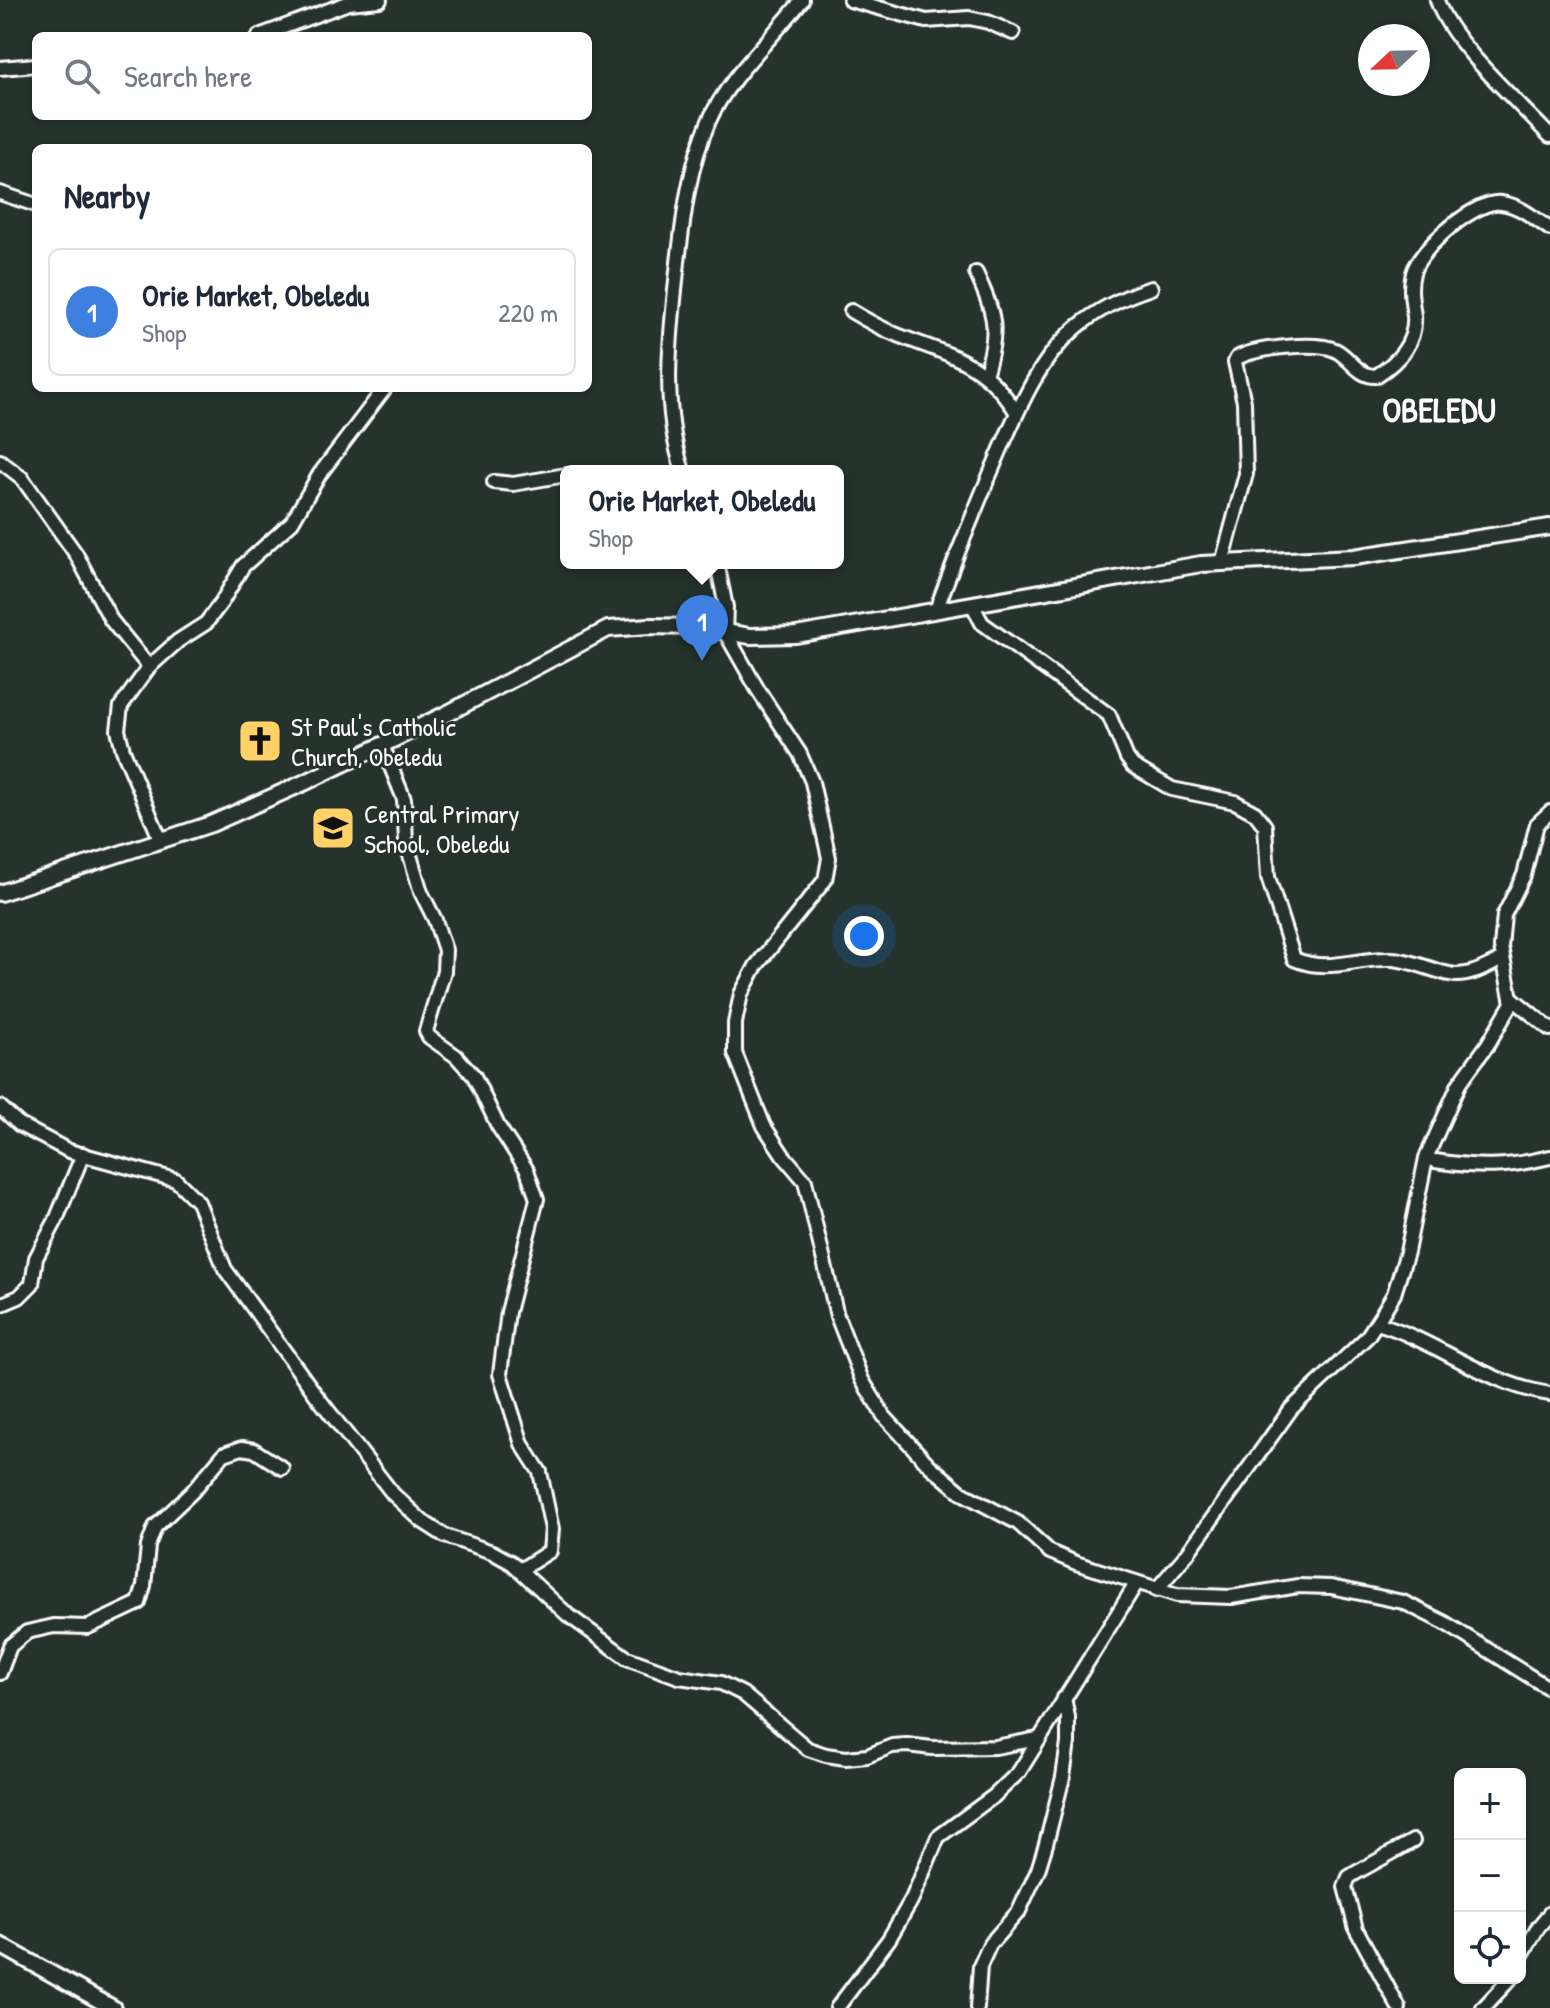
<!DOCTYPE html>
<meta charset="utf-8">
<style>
:root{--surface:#fff;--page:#f2f2f3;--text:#1f2937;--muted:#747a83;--line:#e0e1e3;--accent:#84754c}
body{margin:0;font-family:"Patrick Hand",sans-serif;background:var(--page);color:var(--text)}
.controls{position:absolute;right:24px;bottom:24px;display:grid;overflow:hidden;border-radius:12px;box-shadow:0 2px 6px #0004}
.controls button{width:72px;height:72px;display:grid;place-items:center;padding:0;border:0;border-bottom:2px solid var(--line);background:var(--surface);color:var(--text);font:40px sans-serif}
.compass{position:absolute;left:1358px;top:24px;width:72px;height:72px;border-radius:50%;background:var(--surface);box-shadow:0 2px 6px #0004;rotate:248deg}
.you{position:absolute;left:864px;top:936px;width:28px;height:28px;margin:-20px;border:6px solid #fff;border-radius:50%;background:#1a73e8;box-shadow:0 0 0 12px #1a73e833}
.badge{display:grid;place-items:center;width:52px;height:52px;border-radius:50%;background:var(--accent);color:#fff;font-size:26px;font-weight:700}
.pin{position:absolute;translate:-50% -66px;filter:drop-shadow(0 2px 4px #0008)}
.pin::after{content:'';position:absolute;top:42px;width:28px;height:24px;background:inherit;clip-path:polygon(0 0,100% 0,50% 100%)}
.popup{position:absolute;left:560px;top:465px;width:284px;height:104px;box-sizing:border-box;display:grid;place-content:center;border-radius:12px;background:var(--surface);filter:drop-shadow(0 2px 6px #0005);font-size:26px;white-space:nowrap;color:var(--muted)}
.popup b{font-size:30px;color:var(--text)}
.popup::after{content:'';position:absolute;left:50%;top:100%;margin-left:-16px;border:16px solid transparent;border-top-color:var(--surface)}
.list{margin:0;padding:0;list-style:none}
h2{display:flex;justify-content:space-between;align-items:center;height:104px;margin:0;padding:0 32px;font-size:34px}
h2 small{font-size:26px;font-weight:400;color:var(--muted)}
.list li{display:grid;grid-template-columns:52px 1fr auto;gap:24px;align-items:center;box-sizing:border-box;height:128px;margin:0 16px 16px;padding:0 16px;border:2px solid var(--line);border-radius:12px}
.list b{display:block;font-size:30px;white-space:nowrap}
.list p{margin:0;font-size:26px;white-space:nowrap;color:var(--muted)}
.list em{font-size:26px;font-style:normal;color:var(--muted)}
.icon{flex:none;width:44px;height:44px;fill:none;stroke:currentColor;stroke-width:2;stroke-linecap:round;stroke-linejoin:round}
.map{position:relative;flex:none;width:1550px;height:2008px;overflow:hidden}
.search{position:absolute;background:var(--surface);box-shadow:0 2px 6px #0004;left:32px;top:32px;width:560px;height:88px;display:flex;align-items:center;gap:20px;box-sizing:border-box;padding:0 28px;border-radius:12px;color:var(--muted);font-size:30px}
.panel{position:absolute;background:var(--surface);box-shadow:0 2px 6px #0004;left:32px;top:144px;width:560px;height:248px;border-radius:12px}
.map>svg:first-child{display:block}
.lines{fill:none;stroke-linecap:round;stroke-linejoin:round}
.minor-casing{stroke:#fff;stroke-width:18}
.major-casing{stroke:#fff;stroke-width:20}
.minor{stroke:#26332d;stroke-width:12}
.major{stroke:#26332d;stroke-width:14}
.labels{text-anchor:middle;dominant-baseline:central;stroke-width:6;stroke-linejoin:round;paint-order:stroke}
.poi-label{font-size:26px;fill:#fff;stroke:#26332d;text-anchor:start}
.district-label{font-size:34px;font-weight:bold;fill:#fff;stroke:#26332d}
</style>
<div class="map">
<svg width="1550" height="2008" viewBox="0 0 1550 2008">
<rect width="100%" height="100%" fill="#26332d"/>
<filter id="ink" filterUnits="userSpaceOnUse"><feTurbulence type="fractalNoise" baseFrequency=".0125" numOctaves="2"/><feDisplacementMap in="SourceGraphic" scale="16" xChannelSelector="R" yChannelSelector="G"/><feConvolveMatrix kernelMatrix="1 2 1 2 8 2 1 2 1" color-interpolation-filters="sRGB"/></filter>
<g filter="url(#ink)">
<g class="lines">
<g class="minor-casing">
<g id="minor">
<path d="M850,0L926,21L969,18L988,22L1013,33"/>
<path d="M1437,0C1449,41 1519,103 1550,136"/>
<path d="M259,36L348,3L380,0"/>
<path d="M0,68L36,65"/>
<path d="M0,193L36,205"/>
<path d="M976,273C996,315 999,331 985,375"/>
<path d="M851,311C866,320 880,328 895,334C950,356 982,359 1017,413"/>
<path d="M0,461L22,478L76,554L111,620L149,667"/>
<path d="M683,471C661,406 670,338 677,271C683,220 688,169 709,121C728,77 773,38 802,0"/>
<path d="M494,482L513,484L566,475"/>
<path d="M717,563L726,607L725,632L758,690L800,754L812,782L829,858L825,880L756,966L741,994L735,1023V1053L764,1126L783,1155L805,1181L837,1316L862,1380L884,1416L930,1466L962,1493L1018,1523L1050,1552L1076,1563L1177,1595L1231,1597L1298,1586L1331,1587L1403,1602L1445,1623L1550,1689"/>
<path d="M1222,563L1246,474L1244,402L1235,362L1237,358C1255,348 1316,341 1335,350C1350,357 1358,377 1376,376C1398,362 1416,343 1414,316C1412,301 1409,288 1413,273C1419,249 1476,199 1501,203C1520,205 1535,219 1550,229"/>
<path d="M972,604L982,623L1109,715L1127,758L1133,766L1172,789L1235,802L1255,813L1265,826L1268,877L1294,959C1328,974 1359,957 1392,959C1414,960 1441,975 1457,975C1474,975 1487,966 1503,959"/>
<path d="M936,610C956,556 977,504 1000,451C1019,408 1039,359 1076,328C1097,310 1126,296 1151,288"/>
<path d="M382,745L404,799L406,842L421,892L435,920L445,950L444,971L426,1031L429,1037L456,1056L474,1076L498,1126L527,1170L537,1199L508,1312L500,1374L522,1444L540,1472L552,1529L550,1551L520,1570"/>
<path d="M161,841L123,750L118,730L121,706L149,667L178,641L206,623L221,603L243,566L292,522L319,475L385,388"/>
<path d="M1512,998L1550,1029"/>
<path d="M0,1107L20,1125L69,1151L176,1180L198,1202L225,1269L316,1395L393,1494L422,1521L445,1536L492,1552L512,1563L568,1615L627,1658L679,1677L721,1683L743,1694L808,1749L826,1755L846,1758L867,1756L892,1746L907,1745L932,1748L995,1747L1038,1739"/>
<path d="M1435,1161C1481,1168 1504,1168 1550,1157"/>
<path d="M0,1305L19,1297L32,1284L36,1258L56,1220L83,1154"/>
<path d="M1377,1323C1437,1341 1488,1385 1550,1394"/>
<path d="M1156,1590L1187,1554L1291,1409L1367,1337L1382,1314L1394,1294L1407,1252L1426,1158L1459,1084L1488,1044L1512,1003L1501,947L1504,915L1524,875L1537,824L1550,812"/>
<path d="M0,1673L10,1646L27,1632L54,1626L88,1627L139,1603L144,1586L148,1546L155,1527L192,1492L224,1454L242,1448L254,1450L282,1468"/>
<path d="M1520,1958L1539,1926L1550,1913"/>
<path d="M837,2008L889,1939L912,1899L938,1837L994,1796L1019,1772L1136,1584"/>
<path d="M977,2008L980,1966L990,1944L1019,1911L1038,1870L1046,1844L1063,1777L1068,1743V1717L1064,1698"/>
<path d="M1399,2008L1356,1929L1345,1887L1349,1877L1359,1871L1413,1841"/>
<path d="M1483,2008L1511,1978"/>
</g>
</g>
<g class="major-casing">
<g id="major">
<path d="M0,893L211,824L308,781L448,713L608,629L649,626L694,627L750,636L796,635L1201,564L1354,557L1550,527"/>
<path d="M0,1945L113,2008"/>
</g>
</g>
<use href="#minor" class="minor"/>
<use href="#major" class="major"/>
</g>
</g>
<defs>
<g id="church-square" transform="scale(2.3)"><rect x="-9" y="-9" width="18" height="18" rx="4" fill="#ffd166" stroke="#26332d"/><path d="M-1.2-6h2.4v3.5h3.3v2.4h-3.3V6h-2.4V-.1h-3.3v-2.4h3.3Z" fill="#111"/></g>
<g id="school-square" transform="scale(2.3)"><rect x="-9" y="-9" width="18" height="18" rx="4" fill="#ffd166" stroke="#26332d"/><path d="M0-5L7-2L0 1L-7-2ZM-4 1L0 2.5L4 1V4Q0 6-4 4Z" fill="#111"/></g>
</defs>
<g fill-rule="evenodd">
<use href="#church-square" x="260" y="741"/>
<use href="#school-square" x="333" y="828"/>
</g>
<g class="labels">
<g class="poi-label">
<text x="291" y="726">St Paul's Catholic<tspan x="291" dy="30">Church, Obeledu</tspan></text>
<text x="364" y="813">Central Primary<tspan x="364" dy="30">School, Obeledu</tspan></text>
</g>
<g class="district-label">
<text x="1439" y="410">OBELEDU</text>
</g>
</g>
</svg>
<div class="controls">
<button>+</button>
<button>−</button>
<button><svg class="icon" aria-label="locate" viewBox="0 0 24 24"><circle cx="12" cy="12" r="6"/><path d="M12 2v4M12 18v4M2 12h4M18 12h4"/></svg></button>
</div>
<svg class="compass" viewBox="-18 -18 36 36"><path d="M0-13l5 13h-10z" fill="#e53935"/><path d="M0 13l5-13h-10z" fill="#747a83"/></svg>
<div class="you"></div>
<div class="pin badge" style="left:702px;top:661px;background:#3f7fe0">1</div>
<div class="popup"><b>Orie Market, Obeledu</b>Shop</div>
<div class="search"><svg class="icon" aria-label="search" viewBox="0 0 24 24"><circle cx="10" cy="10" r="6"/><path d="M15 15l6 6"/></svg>Search here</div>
<section class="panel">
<h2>Nearby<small></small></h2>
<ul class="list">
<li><span class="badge" style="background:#3f7fe0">1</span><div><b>Orie Market, Obeledu</b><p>Shop</p></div><em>220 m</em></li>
</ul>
</section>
</div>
